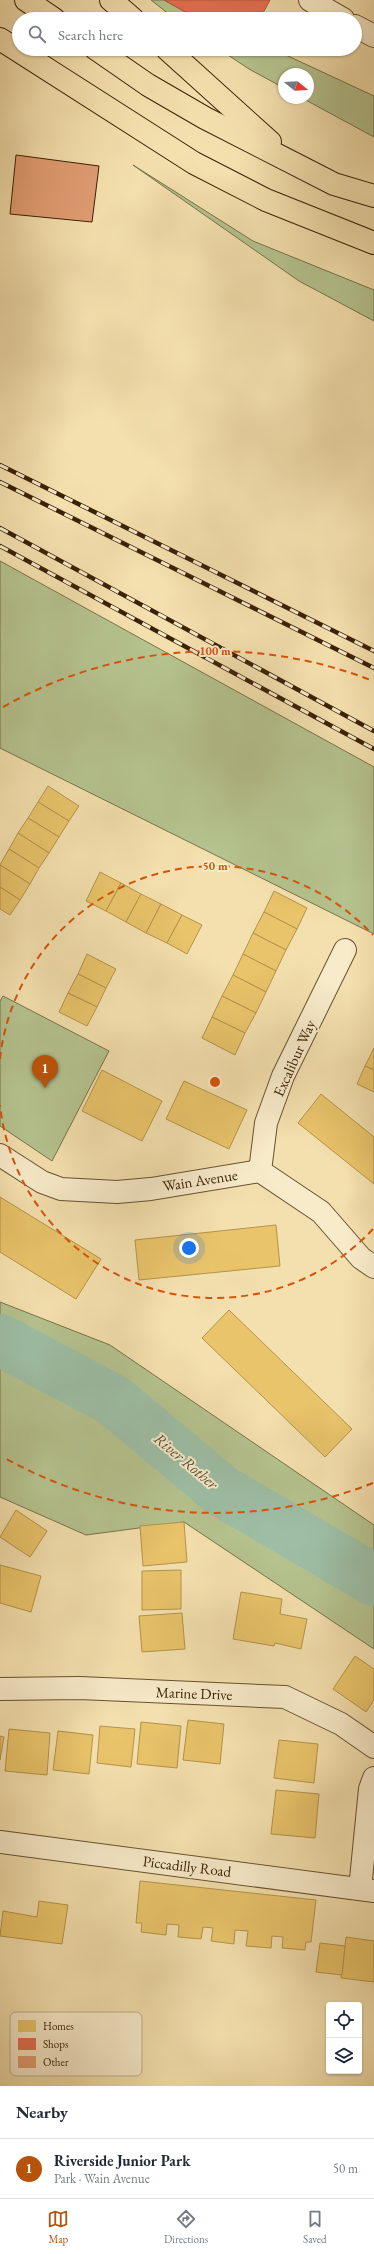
<!DOCTYPE html>
<meta charset="utf-8">
<style>
:root{--surface:#fff;--page:#f6f6f7;--text:#1f2937;--muted:#747a83;--line:#e0e1e3;--accent:#b45309}
body{margin:0;font-family:"EB Garamond",serif;background:var(--page);color:var(--text)}
.controls{position:absolute;right:12px;bottom:12px;display:grid;overflow:hidden;border-radius:4px;box-shadow:0 1px 3px #0004}
.controls button{width:36px;height:36px;display:grid;place-items:center;padding:0;border:0;border-bottom:1px solid var(--line);background:var(--surface);color:var(--text);font:20px sans-serif}
.compass{position:absolute;left:278px;top:68px;width:36px;height:36px;border-radius:50%;background:var(--surface);box-shadow:0 1px 3px #0004;rotate:108deg}
.you{position:absolute;left:189px;top:1248px;width:14px;height:14px;margin:-10px;border:3px solid #fff;border-radius:50%;background:#1a73e8;box-shadow:0 0 0 6px #1a73e833}
.badge{display:grid;place-items:center;width:26px;height:26px;border-radius:50%;background:var(--accent);color:#fff;font-size:13px;font-weight:700}
.pin{position:absolute;translate:-50% -33px;filter:drop-shadow(0 1px 2px #0008)}
.pin::after{content:'';position:absolute;top:21px;width:14px;height:12px;background:inherit;clip-path:polygon(0 0,100% 0,50% 100%)}
.list{margin:0;padding:0;list-style:none}
h2{display:flex;justify-content:space-between;align-items:center;height:52px;margin:0;padding:0 16px;font-size:17px}
h2 small{font-size:13px;font-weight:400;color:var(--muted)}
.list li{display:grid;grid-template-columns:26px 1fr auto;gap:12px;align-items:center;box-sizing:border-box;height:60px;padding:0 16px;border-top:1px solid var(--line)}
.list b{display:block;font-size:15px;white-space:nowrap}
.list p{margin:0;font-size:13px;white-space:nowrap;color:var(--muted)}
.list em{font-size:13px;font-style:normal;color:var(--muted)}
.icon{flex:none;width:22px;height:22px;fill:none;stroke:currentColor;stroke-width:2;stroke-linecap:round;stroke-linejoin:round}
.map{position:relative;flex:none;width:374px;height:2086px;overflow:hidden}
.search{position:absolute;background:var(--surface);box-shadow:0 1px 3px #0004;left:12px;right:12px;top:12px;height:44px;display:flex;align-items:center;gap:10px;box-sizing:border-box;padding:0 14px;border-radius:22px;color:var(--muted);font-size:15px}
.sheet{height:112px;background:var(--surface)}
nav{display:flex;justify-content:space-around;align-items:center;box-sizing:border-box;height:56px;border-top:1px solid var(--line);background:var(--surface);font-size:11px;color:var(--muted)}
nav a{display:grid;justify-items:center;gap:2px}
nav .on{color:var(--accent)}
.map>svg:first-child{display:block}
.green{fill:#b5c38f;stroke:#78724a}
.homes{fill:#e9c46a;stroke:#b4934c}
.shops{fill:#e76f51;stroke:#b3583a}
.lines{fill:none;stroke-linecap:round;stroke-linejoin:round}
.river{stroke:#9dbea5;stroke-width:52}
.building{fill:#e29d73;stroke:#3a2106}
.minor-casing{stroke:#685130;stroke-width:24}
.highway-casing{stroke:#3a2106;stroke-width:24}
.minor{stroke:#f8ebca;stroke-width:22}
.highway{stroke:#f4e0ae;stroke-width:22}
.rail-casing{stroke:#3a2106;stroke-width:4.5}
.rail{stroke:#f8ebca;stroke-width:3;stroke-dasharray:9;stroke-linecap:butt}
.ring{fill:none;stroke:#d7530b;stroke-width:2;stroke-dasharray:7 5}
.labels{text-anchor:middle;dominant-baseline:central;stroke-width:4;stroke-linejoin:round;paint-order:stroke}
.street-label{font-size:15px;fill:#3a2106;stroke:#f8ebca}
.water-label{font-size:16px;font-style:italic;fill:#585036;stroke:#f8ebca}
.key{fill:#f8ebca;stroke:#bfae8f;stroke-width:1}
.key-label{font-size:11px;fill:#3a2106}
.centre{fill:#d7530b;stroke:#f8ebca;stroke-width:2}
.ring-label{font-size:12px;text-anchor:middle;font-weight:bold;fill:#d7530b;stroke:#f8ebca;stroke-width:4;stroke-linejoin:round;paint-order:stroke}
</style>
<div class="map">
<svg width="374" height="2086" viewBox="0 0 374 2086">
<rect width="100%" height="100%" fill="#f4e0ae"/>
<filter id="stains"><feTurbulence type="fractalNoise" baseFrequency=".005" numOctaves="4"/><feColorMatrix values="0 0 0 0 .2 0 0 0 0 .09 0 0 0 0 .02 0 0 0 .5 -.17"/></filter>
<radialGradient id="worn" r=".72"><stop offset=".6" stop-color="#630" stop-opacity="0"/><stop offset="1" stop-color="#630" stop-opacity=".3"/></radialGradient>
<g class="green">
<path d="M151,0H164L198,19H175Z"/>
<path d="M219,49H273L374,96V137L302,98H308V74H284V88L249,69Z"/>
<path d="M133,165L253,241L374,290V321L299,281Z"/>
<path d="M0,561L374,767V934L0,748Z"/>
<path d="M3,996L109,1051L52,1161L0,1126V1001Z"/>
<path d="M0,1302L110,1345L374,1525V1649L184,1522L86,1535L0,1497Z"/>
</g>
<g class="homes">
<path d="M48,786L79,806L69,821L38,802Z"/>
<path d="M38,802L69,821L59,837L28,818Z"/>
<path d="M28,818L59,837L49,853L18,833Z"/>
<path d="M18,833L49,853L39,868L9,849Z"/>
<path d="M9,849L39,868L30,884L0,865Z"/>
<path d="M0,865L30,884L20,900L0,887Z"/>
<path d="M100,872L121,883L106,911L86,901Z"/>
<path d="M121,883L141,894L126,922L106,911Z"/>
<path d="M0,887L20,900L10,915L0,909Z"/>
<path d="M274,891L307,908L297,929L264,912Z"/>
<path d="M141,894L161,904L146,933L126,922Z"/>
<path d="M161,904L182,915L167,943L146,933Z"/>
<path d="M264,912L297,929L286,950L253,933Z"/>
<path d="M182,915L202,925L187,954L167,943Z"/>
<path d="M253,933L286,950L276,971L243,954Z"/>
<path d="M87,954L116,969L106,988L78,974Z"/>
<path d="M243,954L276,971L266,992L233,975Z"/>
<path d="M78,974L106,988L97,1007L68,993Z"/>
<path d="M233,975L266,992L256,1013L222,996Z"/>
<path d="M68,993L97,1007L87,1026L59,1012Z"/>
<path d="M222,996L256,1013L245,1033L212,1017Z"/>
<path d="M212,1017L245,1033L235,1055L202,1038Z"/>
<path d="M374,1048V1070L365,1066Z"/>
<path d="M365,1066L374,1070V1092L357,1084Z"/>
<path d="M102,1070L162,1101L142,1141L82,1111Z"/>
<path d="M184,1081L247,1110L229,1149L166,1119Z"/>
<path d="M321,1094L374,1137V1184L298,1123Z"/>
<path d="M0,1197L101,1259L76,1299L0,1252Z"/>
<path d="M276,1225L280,1266L139,1280L135,1240Z"/>
<path d="M229,1310L352,1429L325,1457L202,1338Z"/>
<path d="M16,1510L47,1531L30,1557L0,1537Z"/>
<path d="M184,1522L187,1562L143,1566L140,1526Z"/>
<path d="M0,1565L41,1576L31,1612L0,1603Z"/>
<path d="M181,1570V1609L142,1610V1571Z"/>
<path d="M241,1592L282,1599L280,1614L307,1619L301,1649L275,1643L274,1646L233,1639Z"/>
<path d="M182,1613L185,1649L142,1652L139,1616Z"/>
<path d="M355,1656L374,1669V1700L366,1712L333,1689Z"/>
<path d="M188,1720L224,1724L220,1764L183,1760Z"/>
<path d="M141,1722L181,1726L177,1768L137,1764Z"/>
<path d="M100,1726L135,1729L131,1767L97,1763Z"/>
<path d="M9,1729L50,1733L47,1775L5,1771Z"/>
<path d="M58,1731L93,1735L89,1774L53,1770Z"/>
<path d="M0,1736L4,1737L0,1760Z"/>
<path d="M279,1740L318,1744L314,1783L274,1778Z"/>
<path d="M276,1790L319,1794L315,1838L271,1834Z"/>
<path d="M140,1881L316,1900L311,1942H306L305,1950L282,1948L283,1937L272,1936L271,1948L246,1946L248,1931L235,1930L234,1944L211,1941L213,1928L203,1927L201,1939L178,1937L179,1925L167,1924L166,1935L141,1932L142,1923H136Z"/>
<path d="M39,1901L68,1905L62,1944L0,1936L3,1911L37,1917Z"/>
<path d="M346,1937L374,1941V1982L341,1978Z"/>
<path d="M320,1943L345,1946L342,1975L316,1972Z"/>
</g>
<path class="shops" d="M164,0H270L260,19H198Z"/>
<g class="lines">
<path class="river" d="M0,1340L113,1400L222,1491L374,1580"/>
</g>
<path class="building" d="M16,155L99,166L92,222L10,214Z"/>
<g class="lines">
<g class="minor-casing">
<g id="minor">
<path d="M310,0L343,19"/>
<path d="M355,26L374,36"/>
<path d="M0,1155L42,1182L61,1189L117,1192L151,1189L260,1171L321,1212L361,1258L374,1267"/>
<path d="M260,1171L266,1123L283,1076L345,950"/>
<path d="M0,1689L80,1688L285,1697L341,1724L374,1747"/>
<path d="M0,1842L374,1891"/>
<path d="M360,1889L370,1789L374,1778"/>
</g>
</g>
<g class="highway-casing">
<g id="highway">
<path d="M26,0L54,19"/>
<path d="M111,0L133,19"/>
<path d="M0,39L194,163L266,200L374,243"/>
<path d="M96,49L148,85L205,118L334,184L374,196"/>
<path d="M167,49L270,142"/>
</g>
</g>
<use href="#minor" class="minor"/>
<use href="#highway" class="highway"/>
<g class="rail-casing">
<g id="rail">
<path d="M0,465L374,651"/>
<path d="M0,482L374,668"/>
<path d="M0,528L374,731"/>
<path d="M0,546L374,749"/>
</g>
</g>
<use href="#rail" class="rail"/>
</g>
<g class="ring">
<path d="M373 1229A216 216 0 0 1 0 1105M0 1059A216 216 0 0 1 373 935"/>
<path d="M373 1483A431 431 0 0 1 3 1457M3 707A431 431 0 0 1 373 681"/>
</g>
<g class="labels">
<g class="street-label">
<text transform="translate(294 1058) rotate(-66)">Excalibur Way</text>
<text transform="translate(200 1180) rotate(-9)">Wain Avenue</text>
<text transform="translate(194 1693) rotate(2)">Marine Drive</text>
<text transform="translate(187 1866) rotate(7)">Piccadilly Road</text>
</g>
<g class="water-label">
<text transform="translate(186 1461) rotate(40)">River Rother</text>
</g>
</g>
<rect x="10" y="2012" width="132" height="64" rx="6" class="key"/>
<rect x="18" y="2020" width="18" height="12" fill="#e9c46a"/>
<rect x="18" y="2038" width="18" height="12" fill="#e76f51"/>
<rect x="18" y="2056" width="18" height="12" fill="#e29d73"/>
<g class="key-label">
<text x="43" y="2030">Homes</text>
<text x="43" y="2048">Shops</text>
<text x="43" y="2066">Other</text>
</g>
<circle cx="215" cy="1082" r="6" class="centre"/>
<g class="ring-label">
<text x="215" y="655">100 m</text>
<text x="215" y="870">50 m</text>
</g>
<rect width="100%" height="100%" filter="url(#stains)"/>
<rect width="100%" height="100%" fill="url(#worn)"/>
</svg>
<div class="controls">
<button><svg class="icon" aria-label="locate" viewBox="0 0 24 24"><circle cx="12" cy="12" r="6"/><path d="M12 2v4M12 18v4M2 12h4M18 12h4"/></svg></button>
<button><svg class="icon" aria-label="layers" viewBox="0 0 24 24"><path d="M12 4l9 5-9 5-9-5zM3 14l9 5 9-5"/></svg></button>
</div>
<svg class="compass" viewBox="-18 -18 36 36"><path d="M0-13l5 13h-10z" fill="#e53935"/><path d="M0 13l5-13h-10z" fill="#747a83"/></svg>
<div class="you"></div>
<div class="pin badge" style="left:45px;top:1088px">1</div>
<div class="search"><svg class="icon" aria-label="search" viewBox="0 0 24 24"><circle cx="10" cy="10" r="6"/><path d="M15 15l6 6"/></svg>Search here</div>
</div>
<section class="sheet">
<h2>Nearby<small></small></h2>
<ul class="list">
<li><span class="badge">1</span><div><b>Riverside Junior Park</b><p>Park · Wain Avenue</p></div><em>50 m</em></li>
</ul>
</section>
<nav>
<a class="on"><svg class="icon" aria-label="map" viewBox="0 0 24 24"><path d="M3 6l6-2 6 2 6-2v14l-6 2-6-2-6 2zM9 4v14M15 6v14"/></svg>Map</a>
<a><svg class="icon" aria-label="directions" viewBox="0 0 24 24"><path d="M12 3l9 9-9 9-9-9zM9 14v-3h6M13 9l2 2-2 2"/></svg>Directions</a>
<a><svg class="icon" aria-label="saved" viewBox="0 0 24 24"><path d="M7 4h10v16l-5-4-5 4z"/></svg>Saved</a>
</nav>
